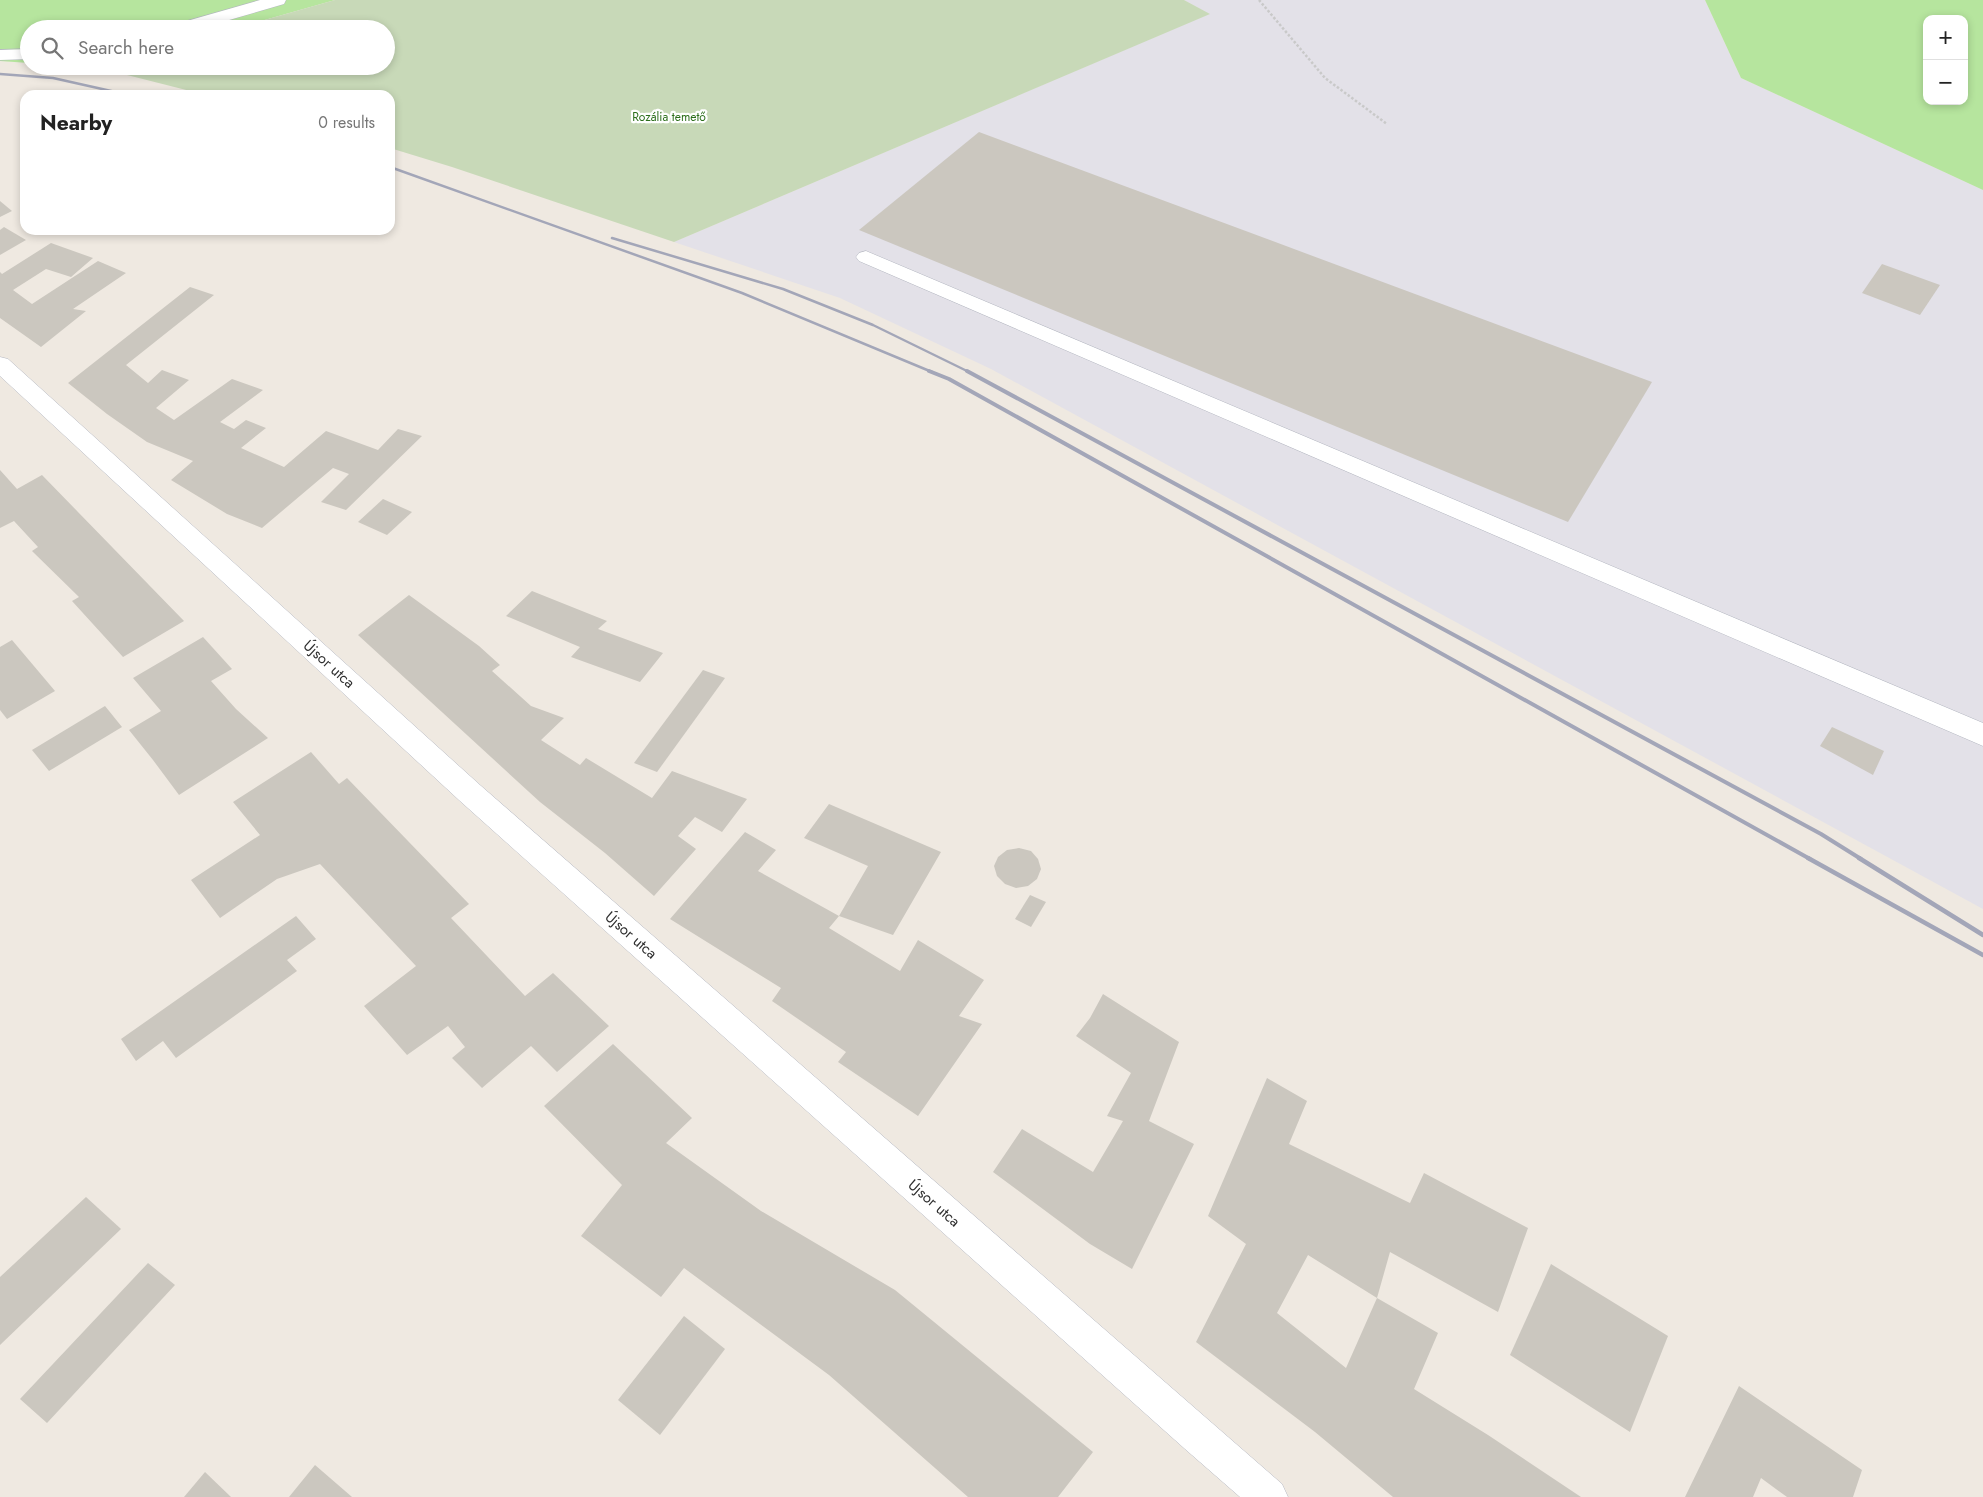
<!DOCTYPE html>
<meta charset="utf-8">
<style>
:root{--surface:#fff;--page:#f2f2f2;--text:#222;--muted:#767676;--line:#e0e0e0}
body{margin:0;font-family:Jost,sans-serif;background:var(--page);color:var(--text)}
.controls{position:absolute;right:15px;top:15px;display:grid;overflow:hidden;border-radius:10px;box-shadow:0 2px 8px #0003}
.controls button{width:45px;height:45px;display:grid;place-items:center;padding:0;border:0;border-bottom:1px solid var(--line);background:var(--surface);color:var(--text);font:25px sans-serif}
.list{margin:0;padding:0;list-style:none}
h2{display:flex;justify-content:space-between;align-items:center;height:65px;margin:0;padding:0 20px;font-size:21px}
h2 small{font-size:16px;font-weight:400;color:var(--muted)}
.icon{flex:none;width:28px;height:28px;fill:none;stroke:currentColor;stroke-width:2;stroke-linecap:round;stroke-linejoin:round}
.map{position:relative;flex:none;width:1983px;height:1497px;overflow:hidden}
.search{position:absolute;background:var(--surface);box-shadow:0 2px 8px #0003;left:20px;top:20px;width:375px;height:55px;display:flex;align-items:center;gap:12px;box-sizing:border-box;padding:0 18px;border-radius:28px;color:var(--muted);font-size:19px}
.panel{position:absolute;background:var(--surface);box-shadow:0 2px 8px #0003;left:20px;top:90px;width:375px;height:145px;border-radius:15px}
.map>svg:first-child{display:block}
.industrial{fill:#e3e1e8}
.green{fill:#b6e59e;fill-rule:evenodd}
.cemetery{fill:#c8d9b8}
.building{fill:#cbc7bf}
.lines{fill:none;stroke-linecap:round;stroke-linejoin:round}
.minor-casing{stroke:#b4b7c1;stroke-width:1}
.path{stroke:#c9c9c9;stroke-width:2.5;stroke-dasharray:2.5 2;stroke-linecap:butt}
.minor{fill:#fff;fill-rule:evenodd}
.rail-far2{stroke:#a3a6b8;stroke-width:2.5}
.rail-far1{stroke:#a3a6b8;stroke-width:4}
.rail{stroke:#a3a6b8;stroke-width:4.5}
.labels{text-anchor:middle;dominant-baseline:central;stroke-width:4.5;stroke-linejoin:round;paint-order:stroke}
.far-park-label{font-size:12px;fill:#2c6e1b;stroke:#fff}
.street-label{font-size:15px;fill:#2e2e2e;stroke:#fff}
</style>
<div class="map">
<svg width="1983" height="1497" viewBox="0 0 1983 1497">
<rect width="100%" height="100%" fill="#efe9e1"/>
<path class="industrial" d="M1184,0H1705L1741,78L1983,190V909L991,369L840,298L674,242L1209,14Z"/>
<g class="green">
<path d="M0,0H335L233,29H29V63L0,61Z"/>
<path d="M1705,0H1983V190L1741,78ZM1927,19H1964V101H1927Z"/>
<path d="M63,66H147L127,75Z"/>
</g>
<path class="cemetery" d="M335,0H1184L1210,14L674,242L452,167L390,148V95H206L127,75L147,66H386V29H233Z"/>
<g class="building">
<path d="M979,132L1652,382L1568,522L859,230Z"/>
<path d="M0,201L12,211L0,217Z"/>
<path d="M4,227L26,240L0,255V230Z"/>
<path d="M51,243L93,258L71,277L46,269L13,290L32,304L98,261L126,273L73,309L86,311L41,347L0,318V272L2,274Z"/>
<path d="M1882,264L1940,285L1920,315L1862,293Z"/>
<path d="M190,287L214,295L126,365L148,383L162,370L189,380L156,408L174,420L232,379L263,390L220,422L234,429L246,420L266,428L241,448L284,467L326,431L378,450L398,429L422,436L346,510L321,502L349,474L333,468L262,528L227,514L171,480L193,461L147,442L107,414L68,383Z"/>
<path d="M0,470L17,489L42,475L184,621L123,657L72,601L79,597L32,551L38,547L14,521L0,528Z"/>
<path d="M383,499L412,512L387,535L358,522Z"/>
<path d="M532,591L607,621L598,629L663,653L640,682L571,657L580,647L506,616Z"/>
<path d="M409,595L479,646L500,665L492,671L531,706L564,718L541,740L580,765L586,758L652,798L672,771L747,799L722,832L695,817L678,836L696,849L654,896L605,853L540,802L358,635Z"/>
<path d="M203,637L232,669L211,681L236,709L268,738L179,795L153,760L129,730L161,711L133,678Z"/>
<path d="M12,640L55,691L7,719L0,710V647Z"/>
<path d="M703,670L725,678L657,772L634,763Z"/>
<path d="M105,706L122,727L49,771L32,750Z"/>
<path d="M1832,727L1884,751L1873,775L1820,746Z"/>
<path d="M311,752L339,784L347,778L469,904L451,918L525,996L553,973L609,1026L557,1072L531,1046L482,1088L452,1058L465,1047L448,1026L407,1055L364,1006L416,966L320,864L277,879L220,918L191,880L260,835L233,802Z"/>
<path d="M829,804L941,852L893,935L839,916L829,928L900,971L918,940L984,980L959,1016L982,1024L918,1116L838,1062L846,1052L772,1001L781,988L670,919L745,832L776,850L758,871L839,916L868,866L804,838Z"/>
<path d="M1019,848L1031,851L1038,859L1041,869L1037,879L1028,886L1016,888L1005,884L997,876L994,866L998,857L1007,850Z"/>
<path d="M1030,895L1046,902L1031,927L1015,919Z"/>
<path d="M296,916L316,939L287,960L297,971L176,1058L163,1041L136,1061L121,1039Z"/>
<path d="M1103,994L1179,1042L1149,1121L1194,1144L1132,1269L1090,1244L993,1172L1022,1129L1093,1172L1123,1121L1107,1116L1131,1073L1076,1036L1090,1018Z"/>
<path d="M613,1044L692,1118L666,1143L761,1211L895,1290L1093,1452L1058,1497H968L829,1375L684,1268L661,1297L581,1236L622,1185L544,1106Z"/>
<path d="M1267,1078L1307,1101L1289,1144L1410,1203L1424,1173L1528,1228L1498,1312L1390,1252L1377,1298L1308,1255L1277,1313L1346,1368L1377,1298L1438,1333L1414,1389L1488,1435L1581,1497H1393L1315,1432L1196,1342L1246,1244L1208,1216Z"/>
<path d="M86,1197L121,1229L0,1345V1277Z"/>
<path d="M148,1263L175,1285L47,1423L20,1399Z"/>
<path d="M1551,1264L1668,1336L1630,1432L1510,1355Z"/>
<path d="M684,1316L725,1349L660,1435L618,1400Z"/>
<path d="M1739,1386L1862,1470L1853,1497H1787L1761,1478L1753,1497H1685Z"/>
<path d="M315,1465L352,1497H289Z"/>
<path d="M205,1472L231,1497H184Z"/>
</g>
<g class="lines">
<g class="minor-casing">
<g id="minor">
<path d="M260,0H286L284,4L198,29H171L173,25Z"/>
<path d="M29,49V59L0,60V50Z"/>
<path d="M866,251L1983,723V746L859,261L856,257L859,253Z"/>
<path d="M0,357L8,359L480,785L1282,1484L1288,1497H1240L1185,1449L460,801L0,376Z"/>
</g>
</g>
<path class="path" d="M1259,0L1325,78L1387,124"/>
<use href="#minor" class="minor"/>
<g class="rail-far2">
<path d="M0,74L53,78L129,95"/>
<path d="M390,167L742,293L932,372"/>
<path d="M612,238L783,289L873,325L969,372"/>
</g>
<g class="rail-far1">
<path d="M929,371L949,379L1810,859"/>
<path d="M967,371L1821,834L1861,859"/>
</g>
<g class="rail">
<path d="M1808,858L1983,955"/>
<path d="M1859,858L1983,935"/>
</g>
</g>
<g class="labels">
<g class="far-park-label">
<text x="669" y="117">Rozália temető</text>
</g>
<g class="street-label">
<text transform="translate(329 664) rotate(42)">Újsor utca</text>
<text transform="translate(631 935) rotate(41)">Újsor utca</text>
<text transform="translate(934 1203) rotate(41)">Újsor utca</text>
</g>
</g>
</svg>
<div class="controls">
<button>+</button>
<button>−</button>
</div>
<div class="search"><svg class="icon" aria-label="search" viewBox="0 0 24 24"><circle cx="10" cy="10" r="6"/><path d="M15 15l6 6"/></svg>Search here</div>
<section class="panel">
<h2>Nearby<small>0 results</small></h2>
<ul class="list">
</ul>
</section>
</div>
